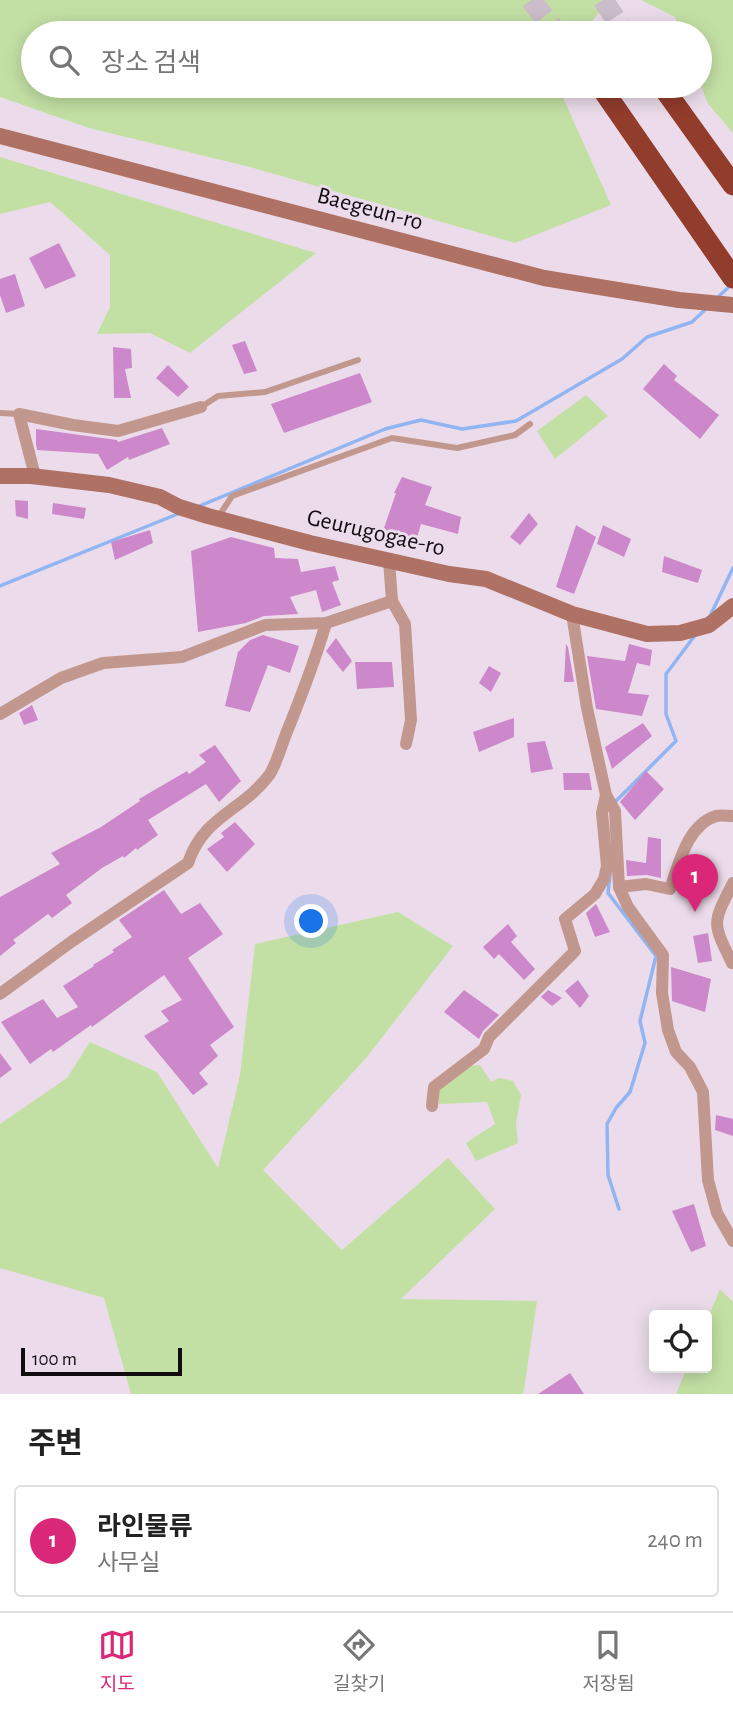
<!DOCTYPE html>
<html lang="ko">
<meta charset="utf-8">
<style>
:root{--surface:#fff;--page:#f2f2f2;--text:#222;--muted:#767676;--line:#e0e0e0;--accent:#db2777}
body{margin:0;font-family:"Alegreya Sans","Noto Sans KR",sans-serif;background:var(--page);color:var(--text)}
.controls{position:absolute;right:21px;bottom:21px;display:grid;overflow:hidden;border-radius:7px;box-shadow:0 4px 18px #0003}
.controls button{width:63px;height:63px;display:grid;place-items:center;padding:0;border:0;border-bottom:2px solid var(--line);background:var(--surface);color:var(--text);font:35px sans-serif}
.scale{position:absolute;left:21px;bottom:18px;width:161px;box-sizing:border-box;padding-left:7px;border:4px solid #110c10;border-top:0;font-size:19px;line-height:24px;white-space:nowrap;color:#110c10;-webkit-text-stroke:5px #ecdceb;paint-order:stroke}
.you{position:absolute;left:312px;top:922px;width:24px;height:24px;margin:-18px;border:5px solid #fff;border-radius:50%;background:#1a73e8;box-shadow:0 0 0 10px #1a73e833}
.badge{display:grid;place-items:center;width:46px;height:46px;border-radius:50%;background:var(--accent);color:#fff;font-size:23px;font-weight:700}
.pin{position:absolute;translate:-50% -58px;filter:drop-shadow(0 2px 4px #0008)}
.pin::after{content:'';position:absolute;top:37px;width:24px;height:21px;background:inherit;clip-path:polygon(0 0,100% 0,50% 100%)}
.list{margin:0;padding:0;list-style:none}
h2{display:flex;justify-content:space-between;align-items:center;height:91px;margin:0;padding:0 28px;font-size:30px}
h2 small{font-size:23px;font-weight:400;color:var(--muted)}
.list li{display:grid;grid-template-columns:46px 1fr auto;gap:21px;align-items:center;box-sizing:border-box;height:112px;margin:0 14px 14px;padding:0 14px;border:2px solid var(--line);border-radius:7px}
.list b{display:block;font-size:26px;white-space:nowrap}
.list p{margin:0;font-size:23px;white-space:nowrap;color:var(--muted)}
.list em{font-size:23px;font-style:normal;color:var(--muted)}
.icon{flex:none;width:38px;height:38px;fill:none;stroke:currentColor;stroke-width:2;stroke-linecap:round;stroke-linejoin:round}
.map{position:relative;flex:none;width:733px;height:1394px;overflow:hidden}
.search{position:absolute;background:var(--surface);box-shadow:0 4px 18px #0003;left:21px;right:21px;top:21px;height:77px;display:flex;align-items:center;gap:18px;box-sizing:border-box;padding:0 24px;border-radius:38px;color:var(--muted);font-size:26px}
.sheet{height:217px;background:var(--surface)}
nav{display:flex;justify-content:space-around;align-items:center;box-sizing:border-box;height:98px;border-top:2px solid var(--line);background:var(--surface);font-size:19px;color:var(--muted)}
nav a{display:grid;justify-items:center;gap:4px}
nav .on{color:var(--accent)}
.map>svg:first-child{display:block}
.green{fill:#c3e0a4}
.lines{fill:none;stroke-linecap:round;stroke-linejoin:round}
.stream{stroke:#91b5f2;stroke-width:3.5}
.building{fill:#cc88ca}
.highway-tunnel{stroke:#cbbdca;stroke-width:21;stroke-dasharray:21 10;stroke-linecap:butt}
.lane{stroke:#c2978d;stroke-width:6}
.street{stroke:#c2978d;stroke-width:12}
.secondary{stroke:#af7164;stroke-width:16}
.highway{stroke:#923c2c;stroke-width:21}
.labels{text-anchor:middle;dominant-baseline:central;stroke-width:6;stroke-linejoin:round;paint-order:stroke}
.street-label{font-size:24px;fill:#110c10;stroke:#ecdceb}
</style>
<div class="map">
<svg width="733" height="1394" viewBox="0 0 733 1394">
<rect width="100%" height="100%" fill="#ecdceb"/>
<g class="green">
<path d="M0,0H610L582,33H33V86H558L611,205L515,243L250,167L89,128L0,97Z"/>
<path d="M641,0H733V133L708,104L700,83V33H681L675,17Z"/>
<path d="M0,157L316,253L190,353L150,333L97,334L110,307V255L50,202L0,214Z"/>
<path d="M586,395L608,416L555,459L537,431Z"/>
<path d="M398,912L453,946L367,1057L263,1170L342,1250L448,1158L495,1209L401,1299L537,1301L524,1390L522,1394H131L104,1298L0,1268V1124L67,1078L90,1042L157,1072L218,1168L240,1075L255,944Z"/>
<path d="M480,1065L491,1082L499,1078L513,1081L521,1095L516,1123L518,1143L476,1161L466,1143L495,1124L487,1102L439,1104V1088L469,1066Z"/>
<path d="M720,1289L733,1302V1394H676L687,1368H707V1320Z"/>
</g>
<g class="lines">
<g class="stream">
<path d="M716,299L731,285"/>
<path d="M197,507L385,429L421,420L462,429L516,421L622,359L647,337L692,322L708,307"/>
<path d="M0,586L180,513"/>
<path d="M711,614L733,568"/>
<path d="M614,803L676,741L666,714V674L696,634"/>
<path d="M611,868L608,893L656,956L640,1021L645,1043L630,1092L616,1108L607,1124L608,1175L619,1209"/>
</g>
</g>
<g class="building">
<path d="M59,243L76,276L45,289L29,258Z"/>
<path d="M15,274L25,306L6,313L0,295V279Z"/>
<path d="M245,341L257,371L244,374L232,345Z"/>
<path d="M113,347L131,349L132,368L125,369L131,398H114Z"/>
<path d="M664,364L677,376L674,380L719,415L700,439L643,389Z"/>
<path d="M168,365L189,387L178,397L156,378Z"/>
<path d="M360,373L372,402L284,433L271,404Z"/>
<path d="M162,428L170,444L129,460L128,457L107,470L98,454L37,450L36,444V429L117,440L118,442Z"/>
<path d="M402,477L432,487L425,505L461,517L458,534L421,524L417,538L383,531L396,493H394Z"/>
<path d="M15,500L28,501V519L16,516Z"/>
<path d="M53,503L86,508L84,519L52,514Z"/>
<path d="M529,513L538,524L520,545L510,537Z"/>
<path d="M576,525L596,537L574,594L556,587Z"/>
<path d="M603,525L631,539L624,557L597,544Z"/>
<path d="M150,530L153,543L115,560L111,542Z"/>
<path d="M231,537L274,548L275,558L298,559L301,572L335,566L339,580L332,582L341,605L322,612L316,590L290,597L298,614L264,616L246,623L198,632L191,551Z"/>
<path d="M664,556L702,570L698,583L662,572Z"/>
<path d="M263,635L299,646L290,673L268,665L250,712L225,706L238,652L250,640Z"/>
<path d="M336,638L352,661L343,672L326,651Z"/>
<path d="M566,644L568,647L574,682H564Z"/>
<path d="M629,644L652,650L650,666L637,663L628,693L649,695L642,716L596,709L587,656L625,661Z"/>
<path d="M355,662H392L394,687L357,689Z"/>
<path d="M489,666L501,673L491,692L479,683Z"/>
<path d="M32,705L38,720L24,725L19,713Z"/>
<path d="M514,718V737L479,752L473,732Z"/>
<path d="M643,723L652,736L612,769L605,747Z"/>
<path d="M545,741L553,769L531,773L527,743Z"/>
<path d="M215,745L241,781L219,802L206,784L148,820L158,835L137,850L136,848L124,858L123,856L102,868L66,895L72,903L52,918L48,914L13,940L16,943L0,956V897L60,864L51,853L101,827L140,801L139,799L187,771L189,774L206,762L199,755Z"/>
<path d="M646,771L664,789L635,820L620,802Z"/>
<path d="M563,773H589L592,790H564Z"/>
<path d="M235,822L255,844L227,872L207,849L224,837L221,833Z"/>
<path d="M648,837L661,839V878L647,875L627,876L626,860L646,863Z"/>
<path d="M164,890L181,914L200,903L223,934L188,958L234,1027L210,1045L218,1056L199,1073L208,1084L193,1095L144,1036L169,1021L161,1011L182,1000L164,975L92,1027L91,1025L53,1052L51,1049L30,1064L1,1022L43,999L57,1018L78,1007L63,986L94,966L93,965L114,952L112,950L132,937L119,920Z"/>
<path d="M596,904L610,932L595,937L586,913Z"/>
<path d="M508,924L517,936L511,942L535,969L524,980L499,954L494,959L483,947Z"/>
<path d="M708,933L712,961L698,963L693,936Z"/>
<path d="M671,967L711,979L705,1012L672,1001Z"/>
<path d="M578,980L589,996L580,1008L565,991Z"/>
<path d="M464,990L499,1015L483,1031L479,1039L444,1012Z"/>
<path d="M548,990L562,998L552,1006L541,997Z"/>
<path d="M0,1053L12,1069L0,1078Z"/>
<path d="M716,1115L733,1119V1136L715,1130Z"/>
<path d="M694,1204L706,1246L691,1252L672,1211Z"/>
<path d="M570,1373L584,1394H538Z"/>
</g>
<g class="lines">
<g class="highway-tunnel">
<path d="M531,0L557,33"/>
<path d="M603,0L625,33"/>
</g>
<g class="lane">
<path d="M201,407L218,396L265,392L358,360"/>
<path d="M0,413L19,414"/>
<path d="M217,519L232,496L392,438L457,448L515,435L530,424"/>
</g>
<g class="street">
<path d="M35,476L19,414L73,425L118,431L201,407"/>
<path d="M389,560L392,601L405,624L411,720L406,744"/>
<path d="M572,614L587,708L606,795L615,811L619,887L628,907L663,955L662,993L668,1030L676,1052L690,1067L703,1092L708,1180L717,1213L733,1241"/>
<path d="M0,714L61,678L103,663L182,657L265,625L326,623L392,601"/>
<path d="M619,887L646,884L670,889C679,864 687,825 716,816C721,815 728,816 733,816"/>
<path d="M732,963C712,922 712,924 733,883"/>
<path d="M0,994L71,942L188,863C204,815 243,811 270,774C277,762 281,747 286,734C301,697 315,661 326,623"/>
<path d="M432,1106L434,1087L484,1049L489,1037L575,951L565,919L595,894L604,879L607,866L602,813L606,795"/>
</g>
<g class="secondary">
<path d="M0,136L544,278L679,300L733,305"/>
<path d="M0,476H31L109,485L160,497L179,507L208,516L310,543L449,574L486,579L572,614L647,634L680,633L709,625L733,606"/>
</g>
<g class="highway">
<path d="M662,86L733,185"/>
<path d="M605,93L733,278"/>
</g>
</g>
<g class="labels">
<g class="street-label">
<text transform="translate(370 209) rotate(15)">Baegeun-ro</text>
<text transform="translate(376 533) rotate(13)">Geurugogae-ro</text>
</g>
</g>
</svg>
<div class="controls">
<button><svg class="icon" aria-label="locate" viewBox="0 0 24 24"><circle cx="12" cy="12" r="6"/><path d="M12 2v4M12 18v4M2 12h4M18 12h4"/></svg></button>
</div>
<div class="scale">100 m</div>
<div class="you"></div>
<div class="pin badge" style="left:695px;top:912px">1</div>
<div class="search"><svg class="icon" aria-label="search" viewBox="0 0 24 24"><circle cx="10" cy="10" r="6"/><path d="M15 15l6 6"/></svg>장소 검색</div>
</div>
<section class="sheet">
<h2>주변<small></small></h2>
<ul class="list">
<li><span class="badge">1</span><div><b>라인물류</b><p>사무실</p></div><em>240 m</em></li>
</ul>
</section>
<nav>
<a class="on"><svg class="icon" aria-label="map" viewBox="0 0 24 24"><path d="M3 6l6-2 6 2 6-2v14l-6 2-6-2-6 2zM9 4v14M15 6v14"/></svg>지도</a>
<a><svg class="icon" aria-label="directions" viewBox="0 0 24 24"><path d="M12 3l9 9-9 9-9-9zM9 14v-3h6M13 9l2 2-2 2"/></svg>길찾기</a>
<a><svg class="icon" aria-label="saved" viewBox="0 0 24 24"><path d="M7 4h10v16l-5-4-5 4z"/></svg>저장됨</a>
</nav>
